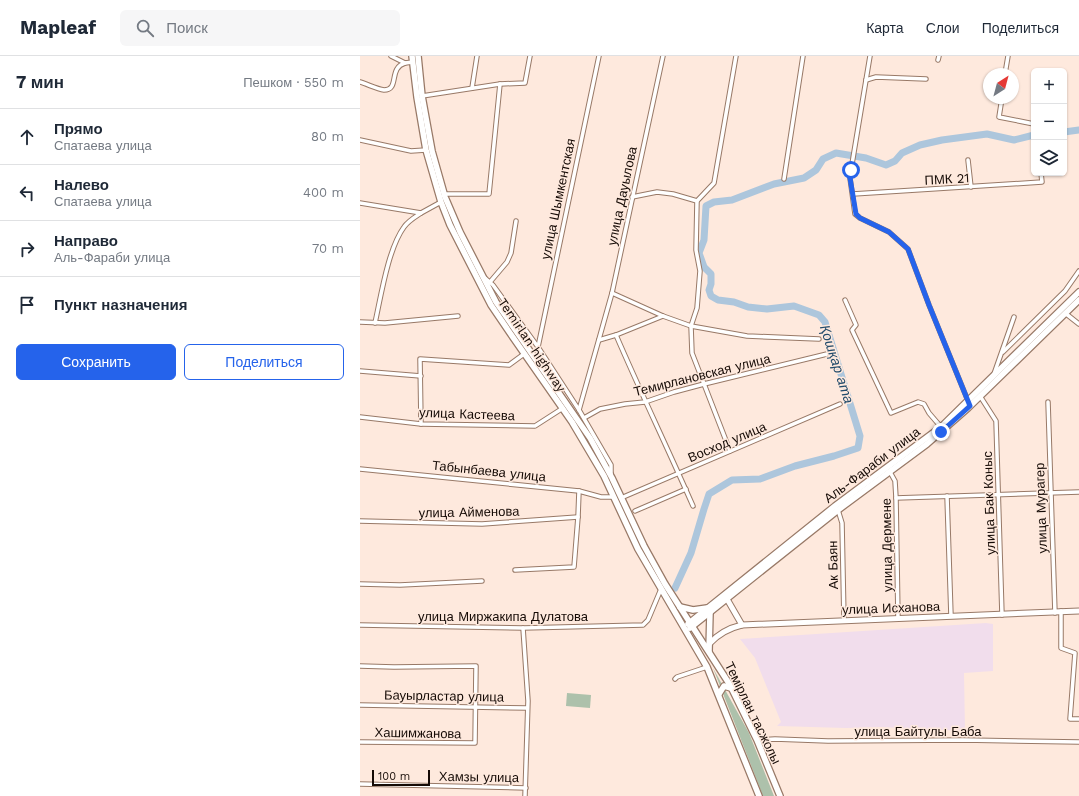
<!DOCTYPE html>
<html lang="ru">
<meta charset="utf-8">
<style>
:root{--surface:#fff;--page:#f6f6f7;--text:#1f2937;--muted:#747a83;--line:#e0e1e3;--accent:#2563eb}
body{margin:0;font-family:"Work Sans",sans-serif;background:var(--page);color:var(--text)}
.controls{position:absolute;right:12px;top:12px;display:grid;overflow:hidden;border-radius:6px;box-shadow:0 1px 3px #0004}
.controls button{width:36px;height:36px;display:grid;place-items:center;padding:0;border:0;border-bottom:1px solid var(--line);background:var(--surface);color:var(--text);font:20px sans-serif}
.compass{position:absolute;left:623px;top:12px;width:36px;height:36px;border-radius:50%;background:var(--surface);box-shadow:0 1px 3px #0004;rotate:36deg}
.scale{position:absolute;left:12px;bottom:10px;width:58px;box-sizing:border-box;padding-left:4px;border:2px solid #150a05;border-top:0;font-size:11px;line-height:14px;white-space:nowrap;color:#150a05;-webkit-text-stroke:3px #fee9dd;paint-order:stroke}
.stop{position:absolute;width:12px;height:12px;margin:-9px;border:3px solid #2563eb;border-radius:50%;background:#fff}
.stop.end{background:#2563eb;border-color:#fff;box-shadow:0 1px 4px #0008}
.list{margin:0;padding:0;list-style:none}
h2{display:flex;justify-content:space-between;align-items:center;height:52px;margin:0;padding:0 16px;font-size:17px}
h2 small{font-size:13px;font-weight:400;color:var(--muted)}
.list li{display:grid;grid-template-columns:26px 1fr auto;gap:12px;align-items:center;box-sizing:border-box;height:56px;padding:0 16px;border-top:1px solid var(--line)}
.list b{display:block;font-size:15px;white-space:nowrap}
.list p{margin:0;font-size:13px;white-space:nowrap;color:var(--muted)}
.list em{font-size:13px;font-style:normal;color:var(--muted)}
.actions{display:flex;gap:8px;padding:12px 16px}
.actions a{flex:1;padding:9px 0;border:1px solid var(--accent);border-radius:6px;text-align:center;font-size:14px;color:var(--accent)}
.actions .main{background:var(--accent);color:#fff}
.icon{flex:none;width:22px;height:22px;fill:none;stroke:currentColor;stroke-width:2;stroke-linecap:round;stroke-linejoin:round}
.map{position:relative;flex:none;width:719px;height:740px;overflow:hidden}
header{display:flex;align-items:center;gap:24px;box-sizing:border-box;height:56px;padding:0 20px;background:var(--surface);border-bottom:1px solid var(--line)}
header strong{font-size:19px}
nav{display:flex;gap:22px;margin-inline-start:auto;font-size:14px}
.search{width:280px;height:36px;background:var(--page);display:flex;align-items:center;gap:10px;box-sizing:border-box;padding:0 14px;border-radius:6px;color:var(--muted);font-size:15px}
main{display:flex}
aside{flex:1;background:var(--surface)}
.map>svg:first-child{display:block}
.commercial{fill:#f1ddec}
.green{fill:#adc1ab}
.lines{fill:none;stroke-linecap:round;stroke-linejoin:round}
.river{stroke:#adc6dc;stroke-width:7}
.minor-casing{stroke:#987967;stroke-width:5.5}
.secondary-casing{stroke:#987967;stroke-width:7}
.primary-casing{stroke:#987967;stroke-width:8}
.minor{stroke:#fff;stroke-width:3.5}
.secondary{stroke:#fff;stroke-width:5}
.primary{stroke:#fff;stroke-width:5.5}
.route{stroke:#2563eb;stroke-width:5}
.labels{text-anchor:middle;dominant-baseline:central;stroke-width:3;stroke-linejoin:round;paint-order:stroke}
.street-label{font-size:13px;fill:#150a05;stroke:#fee9dd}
.water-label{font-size:14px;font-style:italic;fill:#224b6b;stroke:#fee9dd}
</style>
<header>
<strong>Mapleaf</strong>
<div class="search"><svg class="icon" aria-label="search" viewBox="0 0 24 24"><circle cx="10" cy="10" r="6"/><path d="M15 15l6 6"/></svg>Поиск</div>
<nav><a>Карта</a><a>Слои</a><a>Поделиться</a></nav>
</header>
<main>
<aside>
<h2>7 мин<small>Пешком · 550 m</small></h2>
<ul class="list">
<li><svg class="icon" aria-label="ahead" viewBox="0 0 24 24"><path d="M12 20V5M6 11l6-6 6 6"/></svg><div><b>Прямо</b><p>Спатаева улица</p></div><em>80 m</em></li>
<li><svg class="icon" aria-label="left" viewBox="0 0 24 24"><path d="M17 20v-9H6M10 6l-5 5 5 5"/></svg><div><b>Налево</b><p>Спатаева улица</p></div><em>400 m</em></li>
<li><svg class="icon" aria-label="right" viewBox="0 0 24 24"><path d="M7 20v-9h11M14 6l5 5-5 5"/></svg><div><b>Направо</b><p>Аль-Фараби улица</p></div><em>70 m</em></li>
<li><svg class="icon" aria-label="arrive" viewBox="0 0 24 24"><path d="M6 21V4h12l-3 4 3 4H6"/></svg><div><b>Пункт назначения</b></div></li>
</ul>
<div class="actions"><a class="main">Сохранить</a><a>Поделиться</a></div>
</aside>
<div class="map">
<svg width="719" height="740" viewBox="0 0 719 740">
<rect width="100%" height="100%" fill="#fee9dd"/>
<path class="commercial" d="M626,567L633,568V615L604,617L605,675L520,671L486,672L417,670L421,666L395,602L380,583Z"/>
<g class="green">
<path d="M353,612L389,677L414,740H403Z"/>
<path d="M207,637L231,639L230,652L206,650Z"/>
</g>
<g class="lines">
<g class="river">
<path d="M704,76L719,74"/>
<path d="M315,532L331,497L344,453L349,438L372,424L400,423L435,410L474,400L498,392L500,380L465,266L459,259L434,250L407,253L388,251L374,246L358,244L351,240L349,234L351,228V218L344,211L339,197L344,184L346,150L354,146L372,144L414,128L444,122L456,114L463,103L476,97L506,102L526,109L535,105L542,97L560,89L582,84L627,78L654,84L674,79"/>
</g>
<g class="minor-casing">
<g id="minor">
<path d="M31,0L45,7L53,6"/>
<path d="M510,0L491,114L490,122L495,158L500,162L529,176L548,193L569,249L608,345"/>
<path d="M578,4L579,0"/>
<path d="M645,18L648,0"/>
<path d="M506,24L516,21L566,23"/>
<path d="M0,26C7,28 17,33 24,34C40,34 28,12 45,7"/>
<path d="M112,32L117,0"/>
<path d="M62,40L140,28L165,27L170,0"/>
<path d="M642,42L639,61L674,68"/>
<path d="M0,84L51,95L66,94"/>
<path d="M608,104L611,131"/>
<path d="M424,123L443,0"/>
<path d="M85,138H129L140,28"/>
<path d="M493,138L682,126L681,117"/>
<path d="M272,141L297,136L313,138L337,145"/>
<path d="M0,147L61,157L81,146"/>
<path d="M125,222L133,229L178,291L219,354L251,409V419"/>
<path d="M130,226L147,206L151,197L156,165"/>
<path d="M252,237L303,260L331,270L387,280L459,283"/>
<path d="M485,244L496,269L492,274L531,357L558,346L564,348L569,357L581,371"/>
<path d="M705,257L719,268"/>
<path d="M0,266L25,267L98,260"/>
<path d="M15,267C21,240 28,193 44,171C48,165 55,161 61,157"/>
<path d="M256,279L303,260"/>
<path d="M239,284L256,279C281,337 308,393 333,450"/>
<path d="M178,291L239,0"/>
<path d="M643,296L705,235L719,215"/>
<path d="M0,315L61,320"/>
<path d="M634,318L654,261"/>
<path d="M620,340L636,365L642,559"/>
<path d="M688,346L695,557"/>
<path d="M219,354L252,237L303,0"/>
<path d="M0,361L61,368L175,370L203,352"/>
<path d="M224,362L240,353L265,348L285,346L314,336L344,328L467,298"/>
<path d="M61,368L60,303L149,309L164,298"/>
<path d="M370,395L332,297L331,270L337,252L340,215L336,194L337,145L354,127L376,0"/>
<path d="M0,413L219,435L241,441H254"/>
<path d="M530,416L535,425L536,442L538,563"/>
<path d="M587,440L591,560"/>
<path d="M261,442L480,348"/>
<path d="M536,442L719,436"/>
<path d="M478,454L482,467L484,565"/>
<path d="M275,455L326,433"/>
<path d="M0,465L122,468L218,461"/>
<path d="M155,514L214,511L218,461L219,435"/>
<path d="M0,528L40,529L122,525"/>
<path d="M701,555V592L715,597L710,663H719"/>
<path d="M0,569L163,572L283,569L288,564L301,533"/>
<path d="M163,572L168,645L165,740"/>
<path d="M0,610L34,611L116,610L115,687L0,686"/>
<path d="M315,623L317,621L347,611"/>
<path d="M0,649L167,652"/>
<path d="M397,684L415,683L468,685L603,684L719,686"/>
<path d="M0,728L166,732"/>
</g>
</g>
<g class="secondary-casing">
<g id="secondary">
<path d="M367,543L382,569"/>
<path d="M349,588C358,578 369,572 382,569L719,555"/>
</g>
</g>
<g class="primary-casing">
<g id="primary">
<path d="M52,0L57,41L66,94L81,146L90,169L131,249L150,277L212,366L244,420L278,493L347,611L399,740"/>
<path d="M58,0L62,40L72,95L85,141L100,176L136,246L230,382L252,422L284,490L305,528L370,629L397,684L420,740"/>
<path d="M320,551L333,554L347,552"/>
<path d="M328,568L475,450L581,371L719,236"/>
<path d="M330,572L478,454L567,388L608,352L719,244"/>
<path d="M349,595L350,556"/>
<path d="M359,638L364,630L371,632"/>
</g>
</g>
<use href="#minor" class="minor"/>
<use href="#secondary" class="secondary"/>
<use href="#primary" class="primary"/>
</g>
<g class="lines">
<path class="route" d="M491,114L490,122L496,158L500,162L529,176L548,193L569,249L610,350L581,376"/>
</g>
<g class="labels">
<g class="street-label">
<text transform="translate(587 123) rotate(-3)">ПМК 21</text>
<text transform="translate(262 140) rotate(-78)">улица Дауылова</text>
<text transform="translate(198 143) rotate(-78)">улица Шымкентская</text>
<text transform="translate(172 289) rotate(56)">Temirlan highway</text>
<text transform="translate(342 319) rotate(-14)">Темирлановская улица</text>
<text transform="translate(107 358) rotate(2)">улица Кастеева</text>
<text transform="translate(367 386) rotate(-23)">Восход улица</text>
<text transform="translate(512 409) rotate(-37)">Аль-Фараби улица</text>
<text transform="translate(129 415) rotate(6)">Табынбаева улица</text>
<text transform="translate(629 447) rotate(-92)">улица Бак Коныс</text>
<text transform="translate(681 452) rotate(-92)">улица Мурагер</text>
<text transform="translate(109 456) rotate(-1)">улица Айменова</text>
<text transform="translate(527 489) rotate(-91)">улица Дермене</text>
<text transform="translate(473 509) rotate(-91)">Ак Баян</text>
<text transform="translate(531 552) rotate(-2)">улица Исханова</text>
<text x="143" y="560">улица Миржакипа Дулатова</text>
<text transform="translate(84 640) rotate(1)">Бауырластар улица</text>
<text transform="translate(393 657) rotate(64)">Темірлан тасжолы</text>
<text x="558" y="675">улица Байтулы Баба</text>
<text transform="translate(58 677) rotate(1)">Хашимжанова</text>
<text transform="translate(119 721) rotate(1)">Хамзы улица</text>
</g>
<g class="water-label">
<text transform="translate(477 308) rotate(72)">Қошқар ата</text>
</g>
</g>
</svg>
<div class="controls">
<button>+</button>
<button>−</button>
<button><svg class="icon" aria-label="layers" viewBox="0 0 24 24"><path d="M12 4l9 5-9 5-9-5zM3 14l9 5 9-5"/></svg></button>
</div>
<svg class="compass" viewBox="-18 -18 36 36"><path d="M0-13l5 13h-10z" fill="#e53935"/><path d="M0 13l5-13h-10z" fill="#747a83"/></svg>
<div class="scale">100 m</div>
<div class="stop" style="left:491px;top:114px"></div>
<div class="stop end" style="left:581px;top:376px"></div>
</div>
</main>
